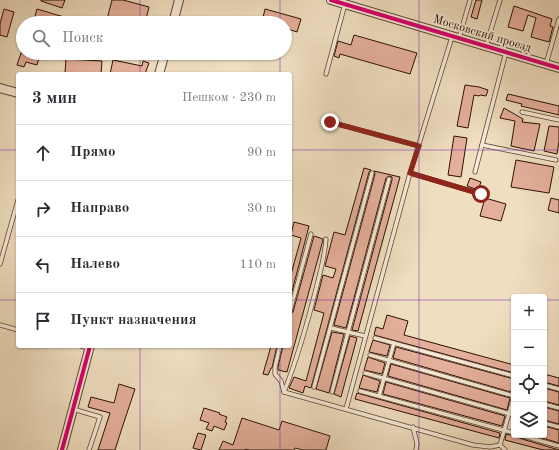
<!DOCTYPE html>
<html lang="ru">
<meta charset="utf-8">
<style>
:root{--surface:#fff;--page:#f7f7f7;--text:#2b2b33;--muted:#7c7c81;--line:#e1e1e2}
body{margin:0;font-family:"Old Standard TT",serif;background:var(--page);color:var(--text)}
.controls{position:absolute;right:12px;bottom:12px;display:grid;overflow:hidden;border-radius:4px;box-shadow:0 1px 3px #0004}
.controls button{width:36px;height:36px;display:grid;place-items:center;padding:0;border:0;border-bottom:1px solid var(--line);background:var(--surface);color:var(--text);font:20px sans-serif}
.stop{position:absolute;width:12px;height:12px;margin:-9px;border:3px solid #8f2418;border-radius:50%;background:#fff}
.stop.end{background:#8f2418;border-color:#fff;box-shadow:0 1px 4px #0008}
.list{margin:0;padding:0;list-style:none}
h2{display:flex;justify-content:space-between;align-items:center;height:52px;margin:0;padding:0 16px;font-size:17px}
h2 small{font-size:13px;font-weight:400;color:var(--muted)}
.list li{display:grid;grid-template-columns:26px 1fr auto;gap:12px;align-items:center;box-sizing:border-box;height:56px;padding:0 16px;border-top:1px solid var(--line)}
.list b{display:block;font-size:15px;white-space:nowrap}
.list em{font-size:13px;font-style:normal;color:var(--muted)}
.icon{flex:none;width:22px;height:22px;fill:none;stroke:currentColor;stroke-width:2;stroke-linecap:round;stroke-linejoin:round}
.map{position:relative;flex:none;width:559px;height:450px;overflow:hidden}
.search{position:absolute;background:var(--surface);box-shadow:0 1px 3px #0004;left:16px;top:16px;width:276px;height:44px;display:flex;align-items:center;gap:10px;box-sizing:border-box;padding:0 14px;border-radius:22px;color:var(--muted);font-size:15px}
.panel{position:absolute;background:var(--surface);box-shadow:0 1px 3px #0004;left:16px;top:72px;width:276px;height:276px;border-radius:4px}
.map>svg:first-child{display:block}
.building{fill:#e5b09b;stroke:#2d1005}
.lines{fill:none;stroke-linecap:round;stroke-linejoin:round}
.service-casing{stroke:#5e4434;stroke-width:5}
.tertiary-casing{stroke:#5e4434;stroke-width:10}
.service{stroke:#f5ead6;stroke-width:3.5}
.tertiary{stroke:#f5ead6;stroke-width:8}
.cycleway-casing{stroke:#f5ead6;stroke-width:6}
.cycleway{stroke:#d6006c;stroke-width:4}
.route{stroke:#8f2418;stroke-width:5}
.grid{fill:none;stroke:#7b2cbf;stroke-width:1;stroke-opacity:0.55}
.labels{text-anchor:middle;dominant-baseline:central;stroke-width:3.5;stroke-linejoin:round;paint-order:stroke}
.street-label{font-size:12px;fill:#2d1005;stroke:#f5ead6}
</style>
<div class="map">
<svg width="559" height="450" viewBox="0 0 559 450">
<rect width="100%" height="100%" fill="#efdec0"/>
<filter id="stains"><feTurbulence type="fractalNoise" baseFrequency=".005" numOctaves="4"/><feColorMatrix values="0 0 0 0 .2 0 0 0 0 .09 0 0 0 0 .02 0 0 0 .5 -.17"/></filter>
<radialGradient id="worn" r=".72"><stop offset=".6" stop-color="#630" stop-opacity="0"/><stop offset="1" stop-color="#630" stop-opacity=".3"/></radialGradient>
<g class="building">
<path d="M41,0H65L62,8L41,1Z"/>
<path d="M112,0H123L149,7L145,23H106Z"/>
<path d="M476,0H482L477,19L471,17Z"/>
<path d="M514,6L552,19L550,26L553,27L549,42L531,37L536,18L528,15L523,31L508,27Z"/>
<path d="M4,9L14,12L7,37L0,35V24Z"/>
<path d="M37,9L81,22L80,23H33Z"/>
<path d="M265,9L301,19L297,32L285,28V23H267L262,22Z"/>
<path d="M354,35L417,53L410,74L340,54L339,58L334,56L338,41L351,45Z"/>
<path d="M21,53L39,58L37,65L26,62L24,67L17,65Z"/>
<path d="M66,59L102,61L101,74L65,73Z"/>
<path d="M113,60L142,66L143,61L149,63L145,74H110Z"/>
<path d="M465,85L479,87L488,90L486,96L480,95L479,96L474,95L468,128L457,126Z"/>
<path d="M508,94L559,106V115L521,106L522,104L506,100Z"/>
<path d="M504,108L523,119L522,122L540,124L534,151L511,146L515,121L500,118Z"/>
<path d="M549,126L559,127V141L557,154L544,151Z"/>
<path d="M454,136L467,138L461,177L448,175Z"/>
<path d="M516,160L554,167L549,193L511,187Z"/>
<path d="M364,168L371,170L369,172L311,388L305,386L303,393L289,388L294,377L306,381L324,313L314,310L323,275L333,278L336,269L325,266L334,232L345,235Z"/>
<path d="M374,171L400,177L358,331L352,330L392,180V177L389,176L386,178L346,328L334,325L375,174Z"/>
<path d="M470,178L481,182L478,190L467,186Z"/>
<path d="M485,198L506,204L501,221L480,216Z"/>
<path d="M551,198L559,200V213L548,210Z"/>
<path d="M294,222L309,226L290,299V278L301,238L291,235Z"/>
<path d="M314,236L323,239V240L287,372L278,370V367L283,346H290V319L291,314H290L293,312Z"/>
<path d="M387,315L408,321L404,335L514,365V373L374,335L376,327L383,329Z"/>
<path d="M332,332L344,334L329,393L316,389Z"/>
<path d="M350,336L357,338L341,397L334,394Z"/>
<path d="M373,340L390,345L387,356L369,352Z"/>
<path d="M271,346H277L272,368H271L268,375L263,374Z"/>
<path d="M396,347L514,379L511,391L514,393L393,358Z"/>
<path d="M368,357L385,363L382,374L364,370Z"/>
<path d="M391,364L510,398L507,410L388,376Z"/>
<path d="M544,374L559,378V386L544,382Z"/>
<path d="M363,375L380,381L377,392L359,388Z"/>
<path d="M386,382L505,416L502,426L383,394Z"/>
<path d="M119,384L135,389L122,428L115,450H98L110,413L88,407L91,397L114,403Z"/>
<path d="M544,388L559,392V405L544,401Z"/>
<path d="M357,393L500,433L499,438L355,399Z"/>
<path d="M544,407L559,411V424L544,420Z"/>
<path d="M204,408L220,413L219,414L227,417L225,422L227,423L224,430L214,426L212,431L206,429L209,423L200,420Z"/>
<path d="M242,418L279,430L282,421L330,436L326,450H303L295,448L294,450H249L245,449V450H219L223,441L233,445Z"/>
<path d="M544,426L559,430V443L532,435H544Z"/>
<path d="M198,433L206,435L201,450L193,448Z"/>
<path d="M506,434L514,436L517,435L519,438L559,450H543L505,440Z"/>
</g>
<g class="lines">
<g class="service-casing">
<g id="service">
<path d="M459,38L470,0"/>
<path d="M486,46L500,0"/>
<path d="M546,64L559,19"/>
<path d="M326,74L345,4"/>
<path d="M522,112L559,120"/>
<path d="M330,122L419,146"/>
<path d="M482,145L556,160"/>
<path d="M475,172L506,52"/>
<path d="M410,173L481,194"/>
<path d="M0,264L18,200"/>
<path d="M290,311L311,234"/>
<path d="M0,325L18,330"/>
<path d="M331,328L365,336"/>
<path d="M375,338L514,376"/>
<path d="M81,346L89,348"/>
<path d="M280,346L275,367V374L281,381L284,392L473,445L490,447L500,445L505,450"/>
<path d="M370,355L514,396"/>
<path d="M365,373L514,415"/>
<path d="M544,385L559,389"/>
<path d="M314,387L372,173"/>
<path d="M360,391L514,433"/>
<path d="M284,392C298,357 308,321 317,285C321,270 325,255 326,239"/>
<path d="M332,392L389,179"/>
<path d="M379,396L394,343"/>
<path d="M544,404L559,408"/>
<path d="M73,409L100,417L89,450"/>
<path d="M346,409L410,173L452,37"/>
<path d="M544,423L559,427"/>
<path d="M413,427L417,444L416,450"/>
<path d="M520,435L559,446"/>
<path d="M500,445L514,396"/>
</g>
</g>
<g class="tertiary-casing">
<g id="tertiary">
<path d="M331,0L559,68"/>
<path d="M173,23L179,0"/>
<path d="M159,74L165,53"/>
<path d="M0,88L18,93"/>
<path d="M62,450L90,346"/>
</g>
</g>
<use href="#service" class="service"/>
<use href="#tertiary" class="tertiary"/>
<g class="cycleway-casing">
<g id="cycleway">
<path d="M331,0L559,68"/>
<path d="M62,450L90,346"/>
</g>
</g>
<use href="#cycleway" class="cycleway"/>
</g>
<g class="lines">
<path class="route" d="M330,122L419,146L410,173L481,194"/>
</g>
<path class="grid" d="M140,0V23M280,0V23M419,0V450M140,53V74M280,53V74M0,150H18M290,150H559M0,300H18M290,300H514M544,300H559M140,346V450M280,346V450"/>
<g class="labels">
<g class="street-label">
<text transform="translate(482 34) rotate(17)">Московский проезд</text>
</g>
</g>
<rect width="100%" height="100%" filter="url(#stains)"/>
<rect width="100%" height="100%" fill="url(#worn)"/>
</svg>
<div class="controls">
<button>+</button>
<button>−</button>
<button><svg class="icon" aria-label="locate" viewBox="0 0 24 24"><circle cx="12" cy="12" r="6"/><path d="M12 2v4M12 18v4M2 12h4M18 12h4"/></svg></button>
<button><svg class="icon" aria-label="layers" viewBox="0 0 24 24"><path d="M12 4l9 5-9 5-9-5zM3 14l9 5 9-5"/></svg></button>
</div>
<div class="stop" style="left:481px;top:194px"></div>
<div class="stop end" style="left:330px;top:122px"></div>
<div class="search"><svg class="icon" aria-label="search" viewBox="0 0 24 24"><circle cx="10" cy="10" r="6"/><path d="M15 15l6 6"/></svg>Поиск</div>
<section class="panel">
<h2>3 мин<small>Пешком · 230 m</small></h2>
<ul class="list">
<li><svg class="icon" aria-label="ahead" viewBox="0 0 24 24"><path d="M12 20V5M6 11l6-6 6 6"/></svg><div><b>Прямо</b></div><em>90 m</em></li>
<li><svg class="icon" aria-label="right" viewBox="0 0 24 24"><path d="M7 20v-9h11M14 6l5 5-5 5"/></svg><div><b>Направо</b></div><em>30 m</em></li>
<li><svg class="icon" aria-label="left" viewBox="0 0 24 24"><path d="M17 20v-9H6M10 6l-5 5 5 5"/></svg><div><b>Налево</b></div><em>110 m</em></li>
<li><svg class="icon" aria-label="arrive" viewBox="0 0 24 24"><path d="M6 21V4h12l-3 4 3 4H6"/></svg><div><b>Пункт назначения</b></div></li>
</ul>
</section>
</div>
